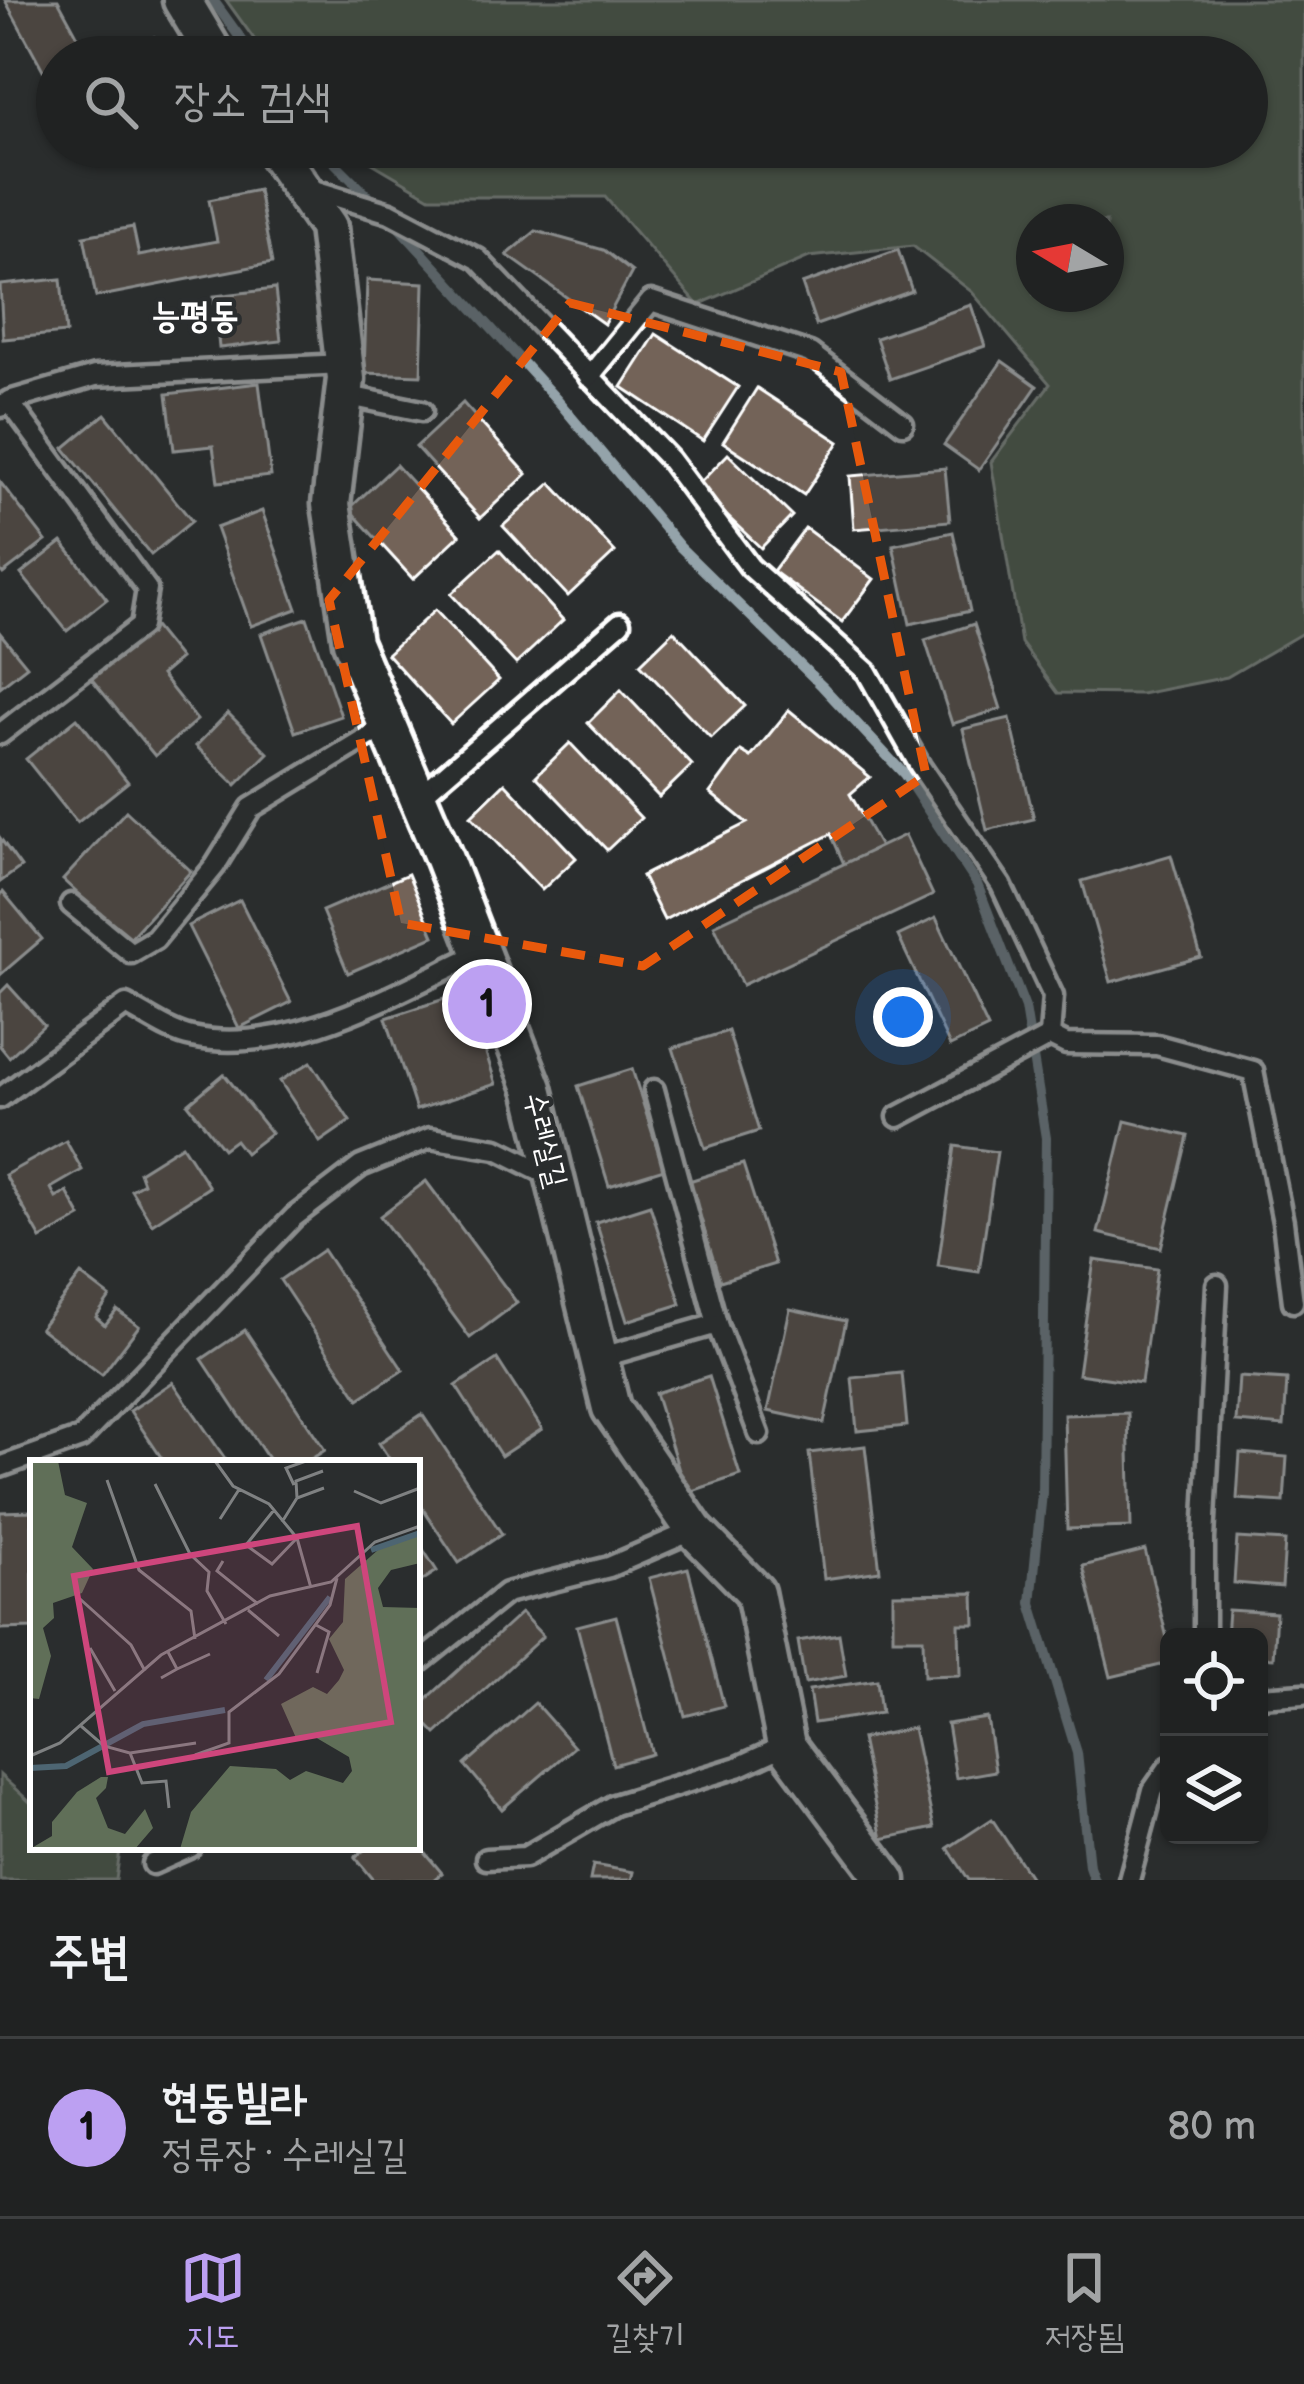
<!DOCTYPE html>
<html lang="ko">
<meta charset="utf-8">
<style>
:root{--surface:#202222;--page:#282a2a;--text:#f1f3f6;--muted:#a2a4a5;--line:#3d3f40;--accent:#bca0f2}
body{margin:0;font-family:"Balsamiq Sans","Poor Story",sans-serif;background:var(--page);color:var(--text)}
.controls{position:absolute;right:36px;bottom:36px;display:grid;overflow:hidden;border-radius:18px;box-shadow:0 3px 9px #0004}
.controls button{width:108px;height:108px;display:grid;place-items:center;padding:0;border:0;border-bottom:3px solid var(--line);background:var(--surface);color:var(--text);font:60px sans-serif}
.compass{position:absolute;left:1016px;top:204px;width:108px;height:108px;border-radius:50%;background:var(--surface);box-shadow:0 3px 9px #0004;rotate:280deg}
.you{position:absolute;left:903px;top:1017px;width:42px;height:42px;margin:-30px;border:9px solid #fff;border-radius:50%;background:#1a73e8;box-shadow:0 0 0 18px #1a73e833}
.badge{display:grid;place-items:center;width:78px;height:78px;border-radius:50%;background:var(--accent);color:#111;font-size:39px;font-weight:700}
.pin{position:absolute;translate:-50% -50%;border:6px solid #fff;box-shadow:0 3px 12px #0006}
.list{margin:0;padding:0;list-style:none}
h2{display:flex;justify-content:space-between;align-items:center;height:156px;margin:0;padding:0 48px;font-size:51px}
h2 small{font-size:39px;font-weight:400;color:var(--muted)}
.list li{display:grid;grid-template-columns:78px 1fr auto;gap:36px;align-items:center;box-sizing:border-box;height:180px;padding:0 48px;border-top:3px solid var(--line)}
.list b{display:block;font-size:45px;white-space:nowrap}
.list p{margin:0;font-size:39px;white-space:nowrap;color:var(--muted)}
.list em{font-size:39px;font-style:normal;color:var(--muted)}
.icon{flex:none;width:66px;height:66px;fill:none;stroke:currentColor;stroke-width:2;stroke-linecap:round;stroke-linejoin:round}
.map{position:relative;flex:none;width:1304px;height:1880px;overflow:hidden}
.search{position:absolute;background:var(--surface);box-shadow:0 3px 9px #0004;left:36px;right:36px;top:36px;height:132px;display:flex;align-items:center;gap:30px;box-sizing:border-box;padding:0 42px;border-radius:66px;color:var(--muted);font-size:45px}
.sheet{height:336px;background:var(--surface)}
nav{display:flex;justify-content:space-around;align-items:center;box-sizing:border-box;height:168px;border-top:3px solid var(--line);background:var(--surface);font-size:33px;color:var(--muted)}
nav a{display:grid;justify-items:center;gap:6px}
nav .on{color:var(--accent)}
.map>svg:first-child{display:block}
.green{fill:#606f58;stroke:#b0b7ac;stroke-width:3;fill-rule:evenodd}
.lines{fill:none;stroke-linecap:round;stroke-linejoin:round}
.stream{stroke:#94a3aa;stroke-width:10}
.building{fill:#736459;stroke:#fff;stroke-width:3}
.lane-casing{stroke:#fff;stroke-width:27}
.street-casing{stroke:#fff;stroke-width:45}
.lane{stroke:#2a2d2e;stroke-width:18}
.street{stroke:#2a2d2e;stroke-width:36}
.marked{fill:none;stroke:#e8590c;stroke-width:9;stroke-dasharray:24 15;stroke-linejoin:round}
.labels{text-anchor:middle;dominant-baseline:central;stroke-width:9;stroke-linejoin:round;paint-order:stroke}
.street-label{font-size:30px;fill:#fff;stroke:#2a2d2e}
.quarter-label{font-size:36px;font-weight:bold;fill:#fff;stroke:#2a2d2e}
.inset-river{fill:none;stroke:#4d6572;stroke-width:6}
.inset-road{fill:none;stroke:#7f8182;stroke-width:3}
.view{fill:#ce467c;fill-opacity:0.15;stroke:#ce467c;stroke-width:6}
.inset-edge{fill:none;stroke:#fff;stroke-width:6}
</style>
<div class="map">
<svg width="1304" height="1880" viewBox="0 0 1304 1880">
<rect width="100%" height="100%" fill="#2a2d2e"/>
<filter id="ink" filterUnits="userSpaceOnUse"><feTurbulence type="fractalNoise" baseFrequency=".00833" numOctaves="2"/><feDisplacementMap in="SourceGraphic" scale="24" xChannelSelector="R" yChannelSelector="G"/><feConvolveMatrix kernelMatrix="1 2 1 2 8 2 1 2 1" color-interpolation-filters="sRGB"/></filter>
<g filter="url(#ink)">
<g class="green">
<path d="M226,0H1304V632L1227,677L1141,694L1058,693L1021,643L991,462L1050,384L972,292L913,246L809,257L698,305L605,197H430L345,147H1247V57H267ZM1106,222V294H1034V222Z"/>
<path d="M0,1775L33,1805V1847H113L120,1850L116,1880H0Z"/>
</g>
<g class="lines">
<g class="stream">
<path d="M213,0L254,57"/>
<path d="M319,147L377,205"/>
<path d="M395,223L558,401L680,547L822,686L904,774L977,884L1025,1008L1046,1138L1042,1493L1031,1603L1077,1753L1089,1866L1094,1880"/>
</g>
</g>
<g class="building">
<path d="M5,0H58L89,57H57L55,92Z"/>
<path d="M154,37L165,57H117Z"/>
<path d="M258,190L272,263L96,297L84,236L133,227L139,256L217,241L209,200Z"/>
<path d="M536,231L604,250L632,272L604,324L507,255Z"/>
<path d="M898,250L912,291L816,325L802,284Z"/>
<path d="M61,279L66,333L3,339L0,285Z"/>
<path d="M367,280L424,283L421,375L364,373Z"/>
<path d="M275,289L281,341L219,348L214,296Z"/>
<path d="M971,305L985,346L890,379L876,338Z"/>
<path d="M656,334L738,387L703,441L622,387Z"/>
<path d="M1002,361L1037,386L979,470L944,445Z"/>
<path d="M259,383L271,476L218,482L213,446L174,450L167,394Z"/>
<path d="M757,388L839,442L804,495L723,442Z"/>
<path d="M463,403L527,474L480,518L416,447Z"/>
<path d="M105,414L192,521L151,555L64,448Z"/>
<path d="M728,454L792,516L761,548L696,487Z"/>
<path d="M396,465L460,535L413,579L349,509Z"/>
<path d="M945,468L950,521L854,529L850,476Z"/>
<path d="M0,482L46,541L3,574L0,570Z"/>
<path d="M551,483L615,552L568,596L503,526Z"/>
<path d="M262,511L297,609L251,626L216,528Z"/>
<path d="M805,528L874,579L842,622L773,571Z"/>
<path d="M953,532L970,611L910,624L893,545Z"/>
<path d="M62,542L107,599L67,631L21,574Z"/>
<path d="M499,550L563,620L516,664L451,594Z"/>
<path d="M435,610L499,680L451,724L387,654Z"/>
<path d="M307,618L341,716L295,732L261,634Z"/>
<path d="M151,623L180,659L161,675L197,720L155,756L89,676Z"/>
<path d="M974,624L1001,709L952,724L925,640Z"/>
<path d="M674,631L745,706L711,738L640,664Z"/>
<path d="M0,633L27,666L0,687Z"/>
<path d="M621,690L692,765L659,797L588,723Z"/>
<path d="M789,710L870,777L850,794L880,847L844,864L831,834L664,920L642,876L747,823L710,793L741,751L751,757Z"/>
<path d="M228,713L268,753L236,785L196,746Z"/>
<path d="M77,718L128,782L77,823L26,759Z"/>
<path d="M1010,718L1034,819L987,830L963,729Z"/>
<path d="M570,743L641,818L607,850L536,776Z"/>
<path d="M505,783L576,858L542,890L471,816Z"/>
<path d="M126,811L191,871L128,940L63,880Z"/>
<path d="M905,835L933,895L742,985L714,925Z"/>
<path d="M0,838L21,867L0,882Z"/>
<path d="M1171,855L1201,957L1111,982L1082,881Z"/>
<path d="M408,874L434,936L348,973L322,911Z"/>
<path d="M3,892L42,939L0,975V894Z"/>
<path d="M240,900L291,1002L239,1028L188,926Z"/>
<path d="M936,918L988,1028L950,1046L898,936Z"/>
<path d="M8,985L44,1025L9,1057L0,1046V993Z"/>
<path d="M466,992L496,1084L416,1110L386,1018Z"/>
<path d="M728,1031L759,1131L705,1148L673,1048Z"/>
<path d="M311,1062L350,1121L320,1142L280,1081Z"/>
<path d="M632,1069L664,1169L609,1186L578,1086Z"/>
<path d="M224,1074L271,1133L245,1153L235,1140L223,1149L188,1104Z"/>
<path d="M1125,1121L1188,1136L1161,1248L1098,1233Z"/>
<path d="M66,1141L82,1170L51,1188L56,1198L67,1192L81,1217L41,1239L5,1175Z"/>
<path d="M182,1145L209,1187L152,1224L131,1190L143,1183L139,1172Z"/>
<path d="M955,1146L997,1152L979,1272L938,1266Z"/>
<path d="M743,1164L775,1264L720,1281L689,1181Z"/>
<path d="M426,1181L517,1303L470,1338L380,1216Z"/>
<path d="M650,1205L681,1304L627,1321L596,1222Z"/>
<path d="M323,1250L403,1370L359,1399L280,1280Z"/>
<path d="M1094,1260L1157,1269L1141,1383L1078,1374Z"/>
<path d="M81,1275L110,1297L96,1317L105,1325L117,1310L139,1326L102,1375L40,1328Z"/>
<path d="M790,1309L846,1321L824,1423L768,1411Z"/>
<path d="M245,1330L325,1450L305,1463H271L202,1359Z"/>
<path d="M497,1359L542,1429L501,1456L456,1386Z"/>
<path d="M902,1373L907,1426L857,1431L852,1378Z"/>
<path d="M709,1376L740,1475L686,1493L655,1393Z"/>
<path d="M1239,1377L1287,1380L1284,1426L1236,1422Z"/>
<path d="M173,1382L228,1463H165L130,1411Z"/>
<path d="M1128,1413L1131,1527L1067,1529L1064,1415Z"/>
<path d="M422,1414L502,1534L459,1563L417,1500V1463H392L379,1443Z"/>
<path d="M865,1446L880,1571L824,1579L809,1453Z"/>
<path d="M1240,1453L1287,1457L1284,1502L1237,1499Z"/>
<path d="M32,1511L33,1628L0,1629V1512Z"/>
<path d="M1237,1538L1285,1541L1282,1587L1234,1583Z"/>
<path d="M417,1540L437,1571L417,1584Z"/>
<path d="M1145,1550L1169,1646V1663L1111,1677L1083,1566Z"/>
<path d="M688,1568L724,1706L685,1716L649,1578Z"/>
<path d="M974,1593L975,1624H959L960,1675L924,1676L923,1638H893V1594Z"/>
<path d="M1228,1610L1276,1613L1273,1658L1259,1657V1637H1226Z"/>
<path d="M521,1613L543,1636L436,1734L417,1714V1708Z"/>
<path d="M616,1616L652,1754L613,1765L577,1626Z"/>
<path d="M839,1634L846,1676L805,1683L798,1641Z"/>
<path d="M877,1680L881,1713L814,1723L809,1690Z"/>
<path d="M535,1703L574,1747L502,1809L465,1765Z"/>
<path d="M987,1718L995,1771L956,1778L947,1724Z"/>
<path d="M913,1728L934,1828L882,1839L861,1739Z"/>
<path d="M992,1819L1032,1880H969L948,1848Z"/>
<path d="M417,1843L442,1873L433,1880H374L355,1857L368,1847H417Z"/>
<path d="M593,1865L633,1872L631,1880H590Z"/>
</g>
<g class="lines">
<g class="lane-casing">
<g id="lane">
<path d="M304,187L390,213L478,259L669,459L750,567L867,672L920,766L1001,885L1053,996L1050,1036L1066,1044L1157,1045L1253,1071L1283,1222L1293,1302"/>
<path d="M589,377L651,301L810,353L903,424"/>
<path d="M344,395L422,411"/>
<path d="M1,407L9,401L95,376L344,364"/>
<path d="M0,734L141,626L147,589L9,401"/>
<path d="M418,798L620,623"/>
<path d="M71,904L131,953L155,939L215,866L251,808L387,725"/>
<path d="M654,1090L717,1324"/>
<path d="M0,1098L126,1005C146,1015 170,1033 192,1037C289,1057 395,993 480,953"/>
<path d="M898,1117L1050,1036"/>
<path d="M599,1358L717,1324L759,1434"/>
<path d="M0,1467L81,1438L294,1217L361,1166L430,1138L497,1149L555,1178"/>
<path d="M1204,1637V1539L1217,1285"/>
<path d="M417,1664L506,1593L609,1567L694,1530"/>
<path d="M1259,1697L1304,1694"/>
<path d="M486,1859L525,1857L614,1805L738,1767L786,1745"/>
<path d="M153,1864L191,1847"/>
<path d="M1129,1880L1153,1790L1169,1767"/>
</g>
</g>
<g class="street-casing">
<g id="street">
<path d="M182,0L216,57"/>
<path d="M273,147L328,227L346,379L331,504L352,642L444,859L533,1088L611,1408L694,1530L755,1592L786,1745L887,1880"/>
</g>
</g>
<use href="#lane" class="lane"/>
<use href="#street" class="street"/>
</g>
</g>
<path d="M0 0H1304V1880H0ZM570,303L841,372L926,775L643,966L401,923L329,600Z" fill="#2a2d2e" fill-opacity=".55" fill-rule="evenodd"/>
<path class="marked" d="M570,303L841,372L926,775L643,966L401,923L329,600Z"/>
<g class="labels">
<g class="street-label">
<text transform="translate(545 1140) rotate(76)">수레실길</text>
</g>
<g class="quarter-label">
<text x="195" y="316">능평동</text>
</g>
</g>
<g transform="translate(30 1460)">
<rect width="390" height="390" fill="#2a2d2e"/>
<path d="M0,1H28L35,35L57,43L42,87L63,109L52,133L23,143L24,158L13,168L21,196L9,239L0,238ZM390,74V103L361,110L348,128L353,147L390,148V389H150L161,352L200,306L246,309L260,320L276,311L313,323L322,311L319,297L285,277L267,280L251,244L283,227L297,234L309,220L314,210L299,179L313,162L315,119L357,82ZM71,317H78L76,328L66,338L78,368L95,374L115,349L123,368L105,389H0L22,376V362L47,332Z" fill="#606f58"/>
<path class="inset-river" d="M341,90L390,73M236,220L300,137M0,308L36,306L113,264L195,250"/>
<path class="inset-road" d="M185,1L203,26L239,44L267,78L281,128M77,20L109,110L161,151L165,179M125,24L160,94L179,112L177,131L196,164M264,25L256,8L276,1M324,31L351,43L390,28M267,38L266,21L293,11M244,50L216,85L242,104L267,78M190,59L210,28M252,62L267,38L294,28M193,101L187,111L228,144M50,139L101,185L115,211M218,150L249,176M286,165L299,172L287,213M60,188L85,231M147,209L180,194M131,218L147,209L138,192M51,266L74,286L100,293L112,323L136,321L139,348M100,293L166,283M165,295L199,283V252L249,214L300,145L307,118M0,296L30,283L131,195L240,136L301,122L345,82L390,66"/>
<path class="view" d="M327,66L361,262L79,312L44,116Z"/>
<rect width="390" height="390" class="inset-edge"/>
</g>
</svg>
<div class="controls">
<button><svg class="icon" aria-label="locate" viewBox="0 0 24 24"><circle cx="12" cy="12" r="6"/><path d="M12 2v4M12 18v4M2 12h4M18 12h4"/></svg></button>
<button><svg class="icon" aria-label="layers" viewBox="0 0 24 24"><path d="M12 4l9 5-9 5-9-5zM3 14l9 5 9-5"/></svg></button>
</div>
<svg class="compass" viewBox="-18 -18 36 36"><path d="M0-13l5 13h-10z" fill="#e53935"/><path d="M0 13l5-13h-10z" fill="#a2a4a5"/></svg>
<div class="you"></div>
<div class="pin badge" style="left:487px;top:1004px">1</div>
<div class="search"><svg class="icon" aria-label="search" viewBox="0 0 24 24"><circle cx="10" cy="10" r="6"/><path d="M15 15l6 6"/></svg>장소 검색</div>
</div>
<section class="sheet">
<h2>주변<small></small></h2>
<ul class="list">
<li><span class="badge">1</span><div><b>현동빌라</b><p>정류장 · 수레실길</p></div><em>80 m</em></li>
</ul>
</section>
<nav>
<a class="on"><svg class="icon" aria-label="map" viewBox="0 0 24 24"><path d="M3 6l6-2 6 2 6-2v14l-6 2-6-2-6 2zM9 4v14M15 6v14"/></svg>지도</a>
<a><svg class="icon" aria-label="directions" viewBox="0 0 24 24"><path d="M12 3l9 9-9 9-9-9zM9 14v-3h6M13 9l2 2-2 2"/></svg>길찾기</a>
<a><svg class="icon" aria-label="saved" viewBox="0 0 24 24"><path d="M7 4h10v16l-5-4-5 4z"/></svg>저장됨</a>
</nav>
